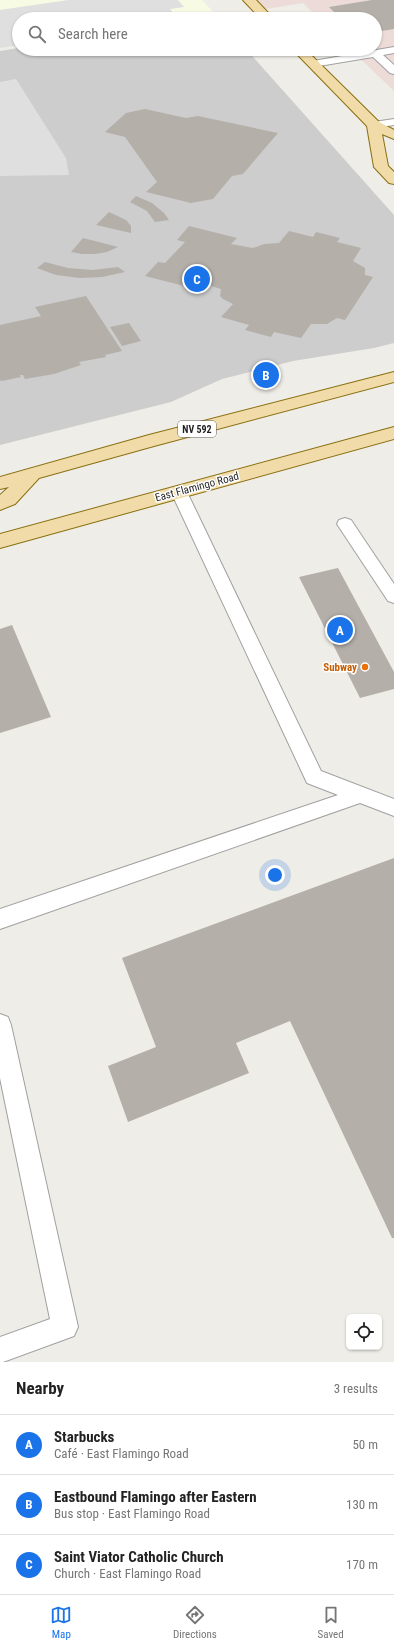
<!DOCTYPE html>
<meta charset="utf-8">
<style>
:root{--surface:#fff;--page:#f6f6f6;--text:#222;--muted:#767676;--line:#e0e0e0;--accent:#1a73e8}
body{margin:0;font-family:"Roboto Condensed",sans-serif;background:var(--page);color:var(--text)}
.controls{position:absolute;right:12px;bottom:12px;display:grid;overflow:hidden;border-radius:6px;box-shadow:0 1px 3px #0004}
.controls button{width:36px;height:36px;display:grid;place-items:center;padding:0;border:0;border-bottom:1px solid var(--line);background:var(--surface);color:var(--text);font:20px sans-serif}
.you{position:absolute;left:275px;top:875px;width:14px;height:14px;margin:-10px;border:3px solid #fff;border-radius:50%;background:#1a73e8;box-shadow:0 0 0 6px #1a73e833}
.badge{display:grid;place-items:center;width:26px;height:26px;border-radius:50%;background:var(--accent);color:#fff;font-size:13px;font-weight:700}
.pin{position:absolute;translate:-50% -50%;border:2px solid #fff;box-shadow:0 1px 4px #0006}
.list{margin:0;padding:0;list-style:none}
h2{display:flex;justify-content:space-between;align-items:center;height:52px;margin:0;padding:0 16px;font-size:17px}
h2 small{font-size:13px;font-weight:400;color:var(--muted)}
.list li{display:grid;grid-template-columns:26px 1fr auto;gap:12px;align-items:center;box-sizing:border-box;height:60px;padding:0 16px;border-top:1px solid var(--line)}
.list b{display:block;font-size:15px;white-space:nowrap}
.list p{margin:0;font-size:13px;white-space:nowrap;color:var(--muted)}
.list em{font-size:13px;font-style:normal;color:var(--muted)}
.icon{flex:none;width:22px;height:22px;fill:none;stroke:currentColor;stroke-width:2;stroke-linecap:round;stroke-linejoin:round}
.map{position:relative;flex:none;width:394px;height:1362px;overflow:hidden}
.search{position:absolute;background:var(--surface);box-shadow:0 1px 3px #0004;left:12px;right:12px;top:12px;height:44px;display:flex;align-items:center;gap:10px;box-sizing:border-box;padding:0 14px;border-radius:22px;color:var(--muted);font-size:15px}
.sheet{height:232px;background:var(--surface)}
nav{display:flex;justify-content:space-around;align-items:center;box-sizing:border-box;height:56px;border-top:1px solid var(--line);background:var(--surface);font-size:11px;color:var(--muted)}
nav a{display:grid;justify-items:center;gap:2px}
nav .on{color:var(--accent)}
.map>svg:first-child{display:block}
.commercial{fill:#eddbd8}
.education{fill:#f8fbe3}
.religious{fill:#cdcdcd}
.parking{fill:#dfdfdf}
.building{fill:#b4afa9}
.lines{fill:none;stroke-linecap:round;stroke-linejoin:round}
.service-casing{stroke:#a0a0a0;stroke-width:2}
.primary-casing{stroke:#897011;stroke-width:2}
.service{fill:#fff;fill-rule:evenodd}
.primary{fill:#f1dba9;fill-rule:evenodd}
.food-dot{fill:#e8710a;stroke:#fff;stroke-width:1.5}
.labels{text-anchor:middle;dominant-baseline:central;stroke-width:3;stroke-linejoin:round;paint-order:stroke}
.shield{fill:#fff;stroke:#626262;stroke-width:1}
.shield-label{font-size:10px;font-weight:bold;fill:#1f1f1f}
.street-label{font-size:11px;fill:#1f1f1f;stroke:#fff}
.food-label{font-size:11px;font-weight:bold;fill:#c56008;stroke:#fff;text-anchor:end}
</style>
<div class="map">
<svg width="394" height="1362" viewBox="0 0 394 1362">
<rect width="100%" height="100%" fill="#efede7"/>
<path class="commercial" d="M249,0H394V91L350,49H375V19H319L303,3L260,10Z"/>
<g class="education">
<path d="M0,0H69L0,10Z"/>
<path d="M178,0H202L217,16L205,19H138L173,14L170,9L183,7Z"/>
</g>
<path class="religious" d="M19,48L246,49L394,215V343L374,348L293,361L222,379L171,402L0,445V51Z"/>
<g class="parking">
<path d="M69,0H178L184,7L170,9L174,14L138,19H19V45L0,48V10Z"/>
<path d="M16,79L66,158L69,175L0,176V82Z"/>
</g>
<g class="building">
<path d="M372,0H394V29L375,32V19H341L329,7Z"/>
<path d="M145,109L186,118L198,116L278,133L243,174L232,176L213,199L191,203L146,192L157,182L125,137L105,132L126,113Z"/>
<path d="M136,196L152,203L164,213L169,220L155,222L147,211L130,202Z"/>
<path d="M109,212L126,220L131,226V233L96,225Z"/>
<path d="M189,226L237,238L231,244L253,248L264,244L279,243L289,231L313,237L316,232L340,238L337,242L361,248L353,261L365,268V275L373,277L345,320L337,318L327,324H311L301,338L274,332L271,337L245,330L249,325L221,317L233,304L223,299L220,296L221,289L201,283L196,289L145,276L158,262L165,263L185,242L177,240Z"/>
<path d="M83,238L118,247L107,252L95,254H82L71,252Z"/>
<path d="M45,262L68,268L93,270L118,267L125,272L102,277L79,278L56,275L37,268Z"/>
<path d="M86,296L122,351L105,355L106,357L79,362L81,365L54,374L25,379L23,375H20L21,377L2,381L0,380V325L41,316L35,307Z"/>
<path d="M129,323L141,341L122,346L110,327Z"/>
<path d="M338,568L394,672V689L360,698L299,577Z"/>
<path d="M12,625L51,717L0,733V629Z"/>
<path d="M394,858V1238H392L290,1021L236,1043L249,1073L128,1122L108,1066L156,1047L122,958Z"/>
</g>
<g class="lines">
<g class="service-casing">
<g id="service">
<path d="M394,47V53L383,55L394,65V74L390,73L373,57L313,67L308,64L313,61Z"/>
<path d="M394,119V125L374,128L368,125L374,122Z"/>
<path d="M179,487L185,488L187,492L321,771L394,799V816L360,803L0,929V909L338,795L307,783L171,492L173,488Z"/>
<path d="M345,518L351,520L394,584V603L388,601L337,524L339,520Z"/>
<path d="M0,1014L8,1017L11,1025L78,1327L74,1336L3,1362H0V1337L50,1319L0,1078Z"/>
</g>
</g>
<g class="primary-casing">
<g id="primary">
<path d="M243,0H256L274,19H261Z"/>
<path d="M292,49H305L379,122L394,130V139L382,134L388,166L394,172V184L389,183L374,167L367,126Z"/>
<path d="M394,372V382L154,446L39,478L15,504L0,510V495L9,487L0,489V477L149,435Z"/>
<path d="M394,427V439L0,548V534Z"/>
</g>
</g>
<use href="#service" class="service"/>
<use href="#primary" class="primary"/>
</g>
<circle class="food-dot" cx="365" cy="667" r="4"/>
<g class="labels">
<rect class="shield" x="178" y="421" width="38" height="16" rx="3"/>
<g class="shield-label">
<text x="197" y="429">NV 592</text>
</g>
<g class="street-label">
<text transform="translate(197 487) rotate(-15)">East Flamingo Road</text>
</g>
<g class="food-label">
<text x="357" y="667">Subway</text>
</g>
</g>
</svg>
<div class="controls">
<button><svg class="icon" aria-label="locate" viewBox="0 0 24 24"><circle cx="12" cy="12" r="6"/><path d="M12 2v4M12 18v4M2 12h4M18 12h4"/></svg></button>
</div>
<div class="you"></div>
<div class="pin badge" style="left:340px;top:630px">A</div>
<div class="pin badge" style="left:266px;top:375px">B</div>
<div class="pin badge" style="left:197px;top:279px">C</div>
<div class="search"><svg class="icon" aria-label="search" viewBox="0 0 24 24"><circle cx="10" cy="10" r="6"/><path d="M15 15l6 6"/></svg>Search here</div>
</div>
<section class="sheet">
<h2>Nearby<small>3 results</small></h2>
<ul class="list">
<li><span class="badge">A</span><div><b>Starbucks</b><p>Café · East Flamingo Road</p></div><em>50 m</em></li>
<li><span class="badge">B</span><div><b>Eastbound Flamingo after Eastern</b><p>Bus stop · East Flamingo Road</p></div><em>130 m</em></li>
<li><span class="badge">C</span><div><b>Saint Viator Catholic Church</b><p>Church · East Flamingo Road</p></div><em>170 m</em></li>
</ul>
</section>
<nav>
<a class="on"><svg class="icon" aria-label="map" viewBox="0 0 24 24"><path d="M3 6l6-2 6 2 6-2v14l-6 2-6-2-6 2zM9 4v14M15 6v14"/></svg>Map</a>
<a><svg class="icon" aria-label="directions" viewBox="0 0 24 24"><path d="M12 3l9 9-9 9-9-9zM9 14v-3h6M13 9l2 2-2 2"/></svg>Directions</a>
<a><svg class="icon" aria-label="saved" viewBox="0 0 24 24"><path d="M7 4h10v16l-5-4-5 4z"/></svg>Saved</a>
</nav>
